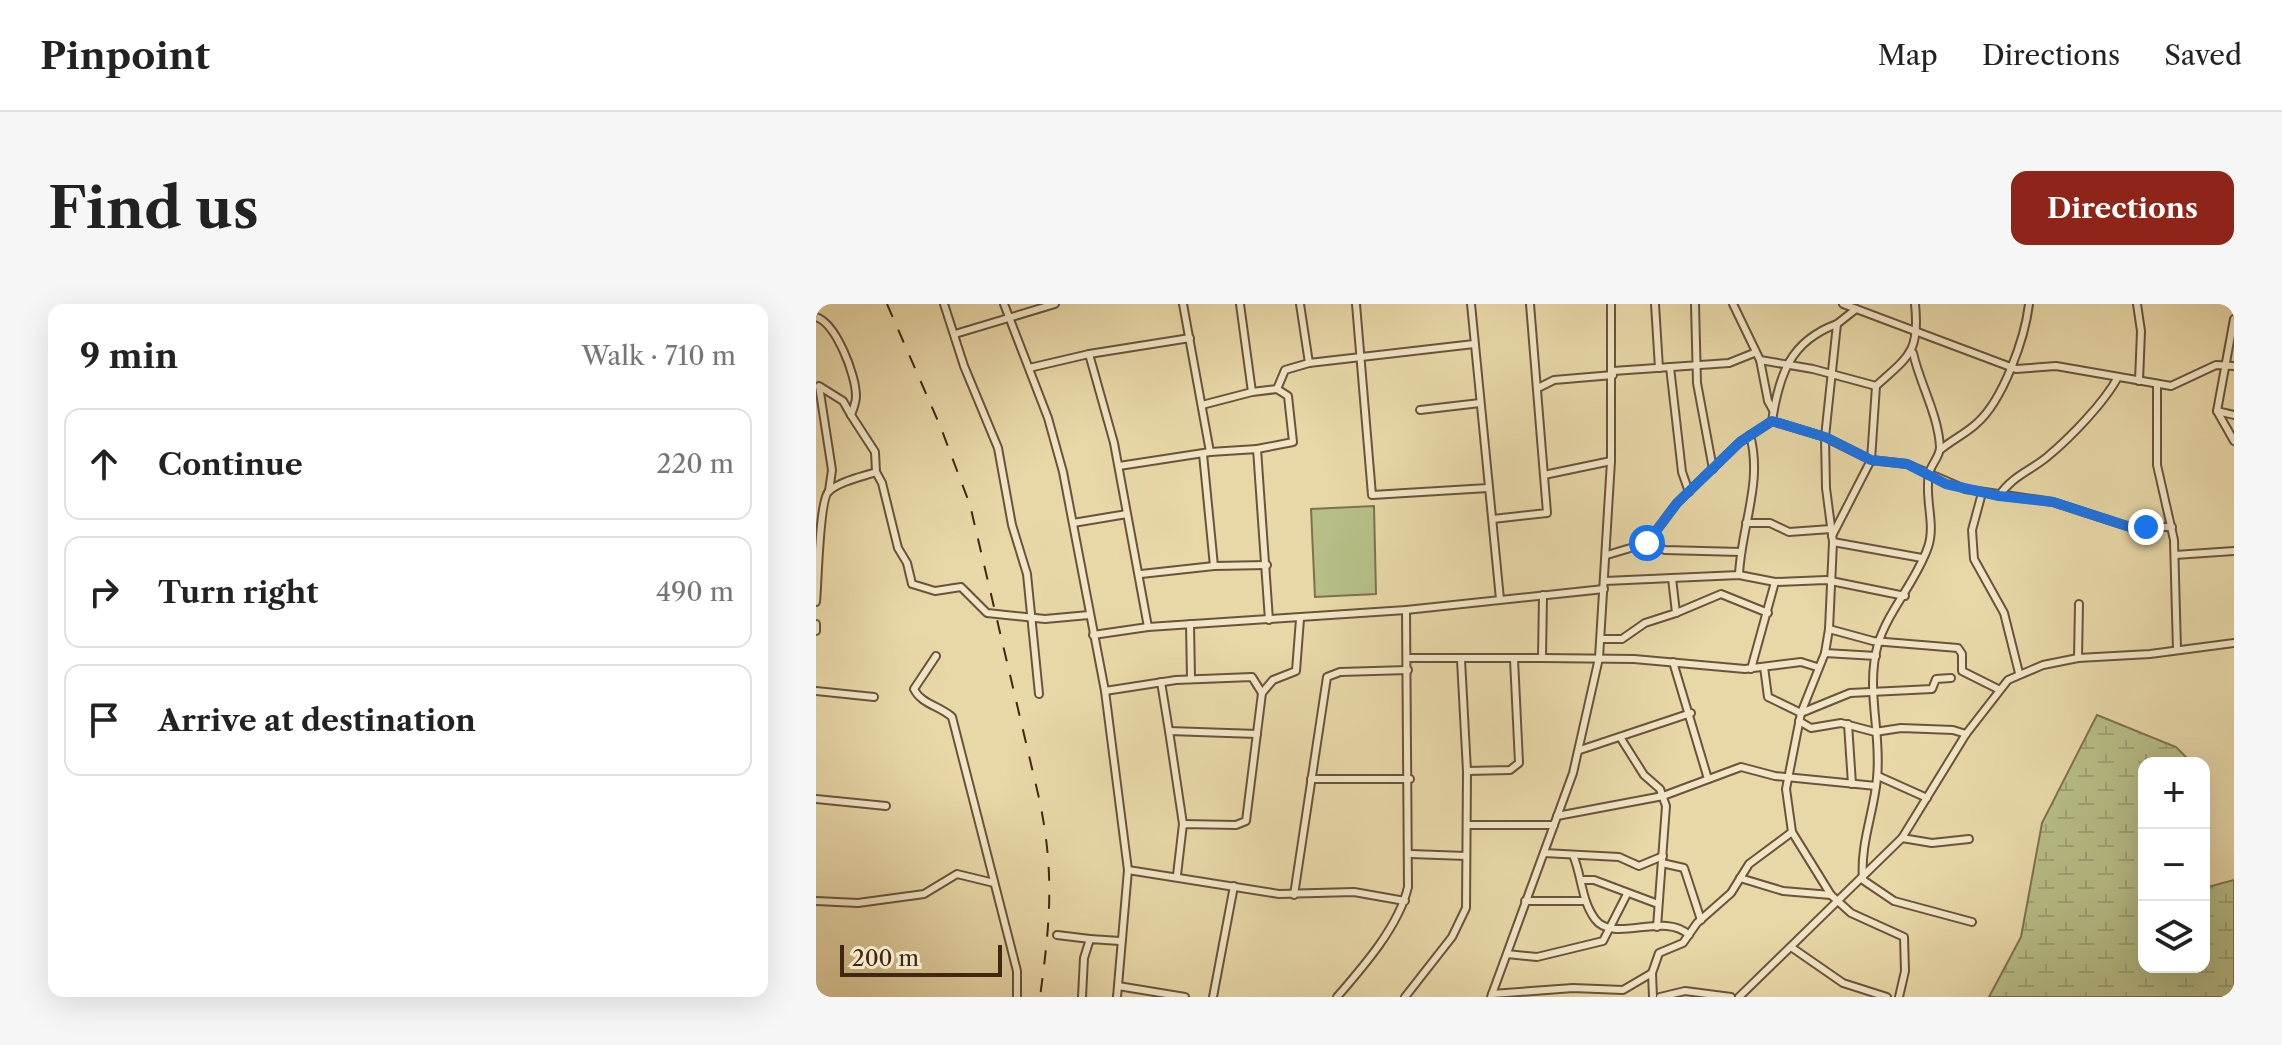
<!DOCTYPE html>
<meta charset="utf-8">
<style>
:root{--surface:#fff;--page:#f6f6f6;--text:#222;--muted:#767676;--line:#e0e0e0;--accent:#8f2418}
body{margin:0;font-family:"Libre Caslon Text",serif;background:var(--page);color:var(--text)}
.controls{position:absolute;right:24px;bottom:24px;display:grid;overflow:hidden;border-radius:16px;box-shadow:0 8px 32px #0002}
.controls button{width:72px;height:72px;display:grid;place-items:center;padding:0;border:0;border-bottom:2px solid var(--line);background:var(--surface);color:var(--text);font:40px sans-serif}
.scale{position:absolute;left:24px;bottom:20px;width:162px;box-sizing:border-box;padding-left:8px;border:4px solid #402714;border-top:0;font-size:22px;line-height:28px;white-space:nowrap;color:#402714;-webkit-text-stroke:6px #f0e5c6;paint-order:stroke}
.stop{position:absolute;width:24px;height:24px;margin:-18px;border:6px solid #1a73e8;border-radius:50%;background:#fff}
.stop.end{background:#1a73e8;border-color:#fff;box-shadow:0 2px 8px #0008}
.list{margin:0;padding:0;list-style:none}
h2{display:flex;justify-content:space-between;align-items:center;height:104px;margin:0;padding:0 32px;font-size:34px}
h2 small{font-size:26px;font-weight:400;color:var(--muted)}
.list li{display:grid;grid-template-columns:52px 1fr auto;gap:24px;align-items:center;box-sizing:border-box;height:112px;margin:0 16px 16px;padding:0 16px;border:2px solid var(--line);border-radius:16px}
.list b{display:block;font-size:30px;white-space:nowrap}
.list em{font-size:26px;font-style:normal;color:var(--muted)}
.icon{flex:none;width:44px;height:44px;fill:none;stroke:currentColor;stroke-width:2;stroke-linecap:round;stroke-linejoin:round}
.map{position:relative;flex:none;width:1418px;height:693px;overflow:hidden;border-radius:16px}
header{display:flex;align-items:center;gap:48px;box-sizing:border-box;height:112px;padding:0 40px;background:var(--surface);border-bottom:2px solid var(--line)}
header strong{font-size:38px}
nav{display:flex;gap:44px;margin-inline-start:auto;font-size:28px}
.intro{display:flex;align-items:center;justify-content:space-between;box-sizing:border-box;height:192px;padding:0 48px}
h1{margin:0;font-size:56px}
.button{padding:20px 36px;border-radius:16px;background:var(--accent);color:#fff;font-size:28px;font-weight:700}
main{display:flex;gap:48px;padding:0 48px}
aside{flex:1;background:var(--surface);border-radius:16px;box-shadow:0 8px 32px #0002}
.map>svg:first-child{display:block}
.wetland{fill:url(#wetland-marsh);stroke:#7c724e;stroke-width:2}
.pitch{fill:#b7be87;stroke:#7c724e;stroke-width:2}
.lines{fill:none;stroke-linecap:round;stroke-linejoin:round}
.minor-casing{stroke:#6a5339;stroke-width:10}
.minor{stroke:#f0e5c6;stroke-width:6}
.rail{stroke:#402714;stroke-width:2;stroke-dasharray:14 14;stroke-linecap:butt}
.route{stroke:#1a73e8;stroke-width:10}
</style>
<header>
<strong>Pinpoint</strong>
<nav><a>Map</a><a>Directions</a><a>Saved</a></nav>
</header>
<div class="intro"><h1>Find us</h1><a class="button">Directions</a></div>
<main>
<aside>
<h2>9 min<small>Walk · 710 m</small></h2>
<ul class="list">
<li><svg class="icon" aria-label="ahead" viewBox="0 0 24 24"><path d="M12 20V5M6 11l6-6 6 6"/></svg><div><b>Continue</b></div><em>220 m</em></li>
<li><svg class="icon" aria-label="right" viewBox="0 0 24 24"><path d="M7 20v-9h11M14 6l5 5-5 5"/></svg><div><b>Turn right</b></div><em>490 m</em></li>
<li><svg class="icon" aria-label="arrive" viewBox="0 0 24 24"><path d="M6 21V4h12l-3 4 3 4H6"/></svg><div><b>Arrive at destination</b></div></li>
</ul>
</aside>
<div class="map">
<svg width="1418" height="693" viewBox="0 0 1418 693">
<defs>
<pattern id="wetland-marsh" width="20" height="14" patternUnits="userSpaceOnUse" patternTransform="scale(2)"><rect width="20" height="14" fill="#b7be87"/><path d="M1 5h8M5 5V1M11 12h8M15 12V8" fill="none" stroke="#9ea374"/></pattern>
</defs>
<rect width="100%" height="100%" fill="#e8d7a7"/>
<filter id="stains"><feTurbulence type="fractalNoise" baseFrequency=".0025" numOctaves="4"/><feColorMatrix values="0 0 0 0 .2 0 0 0 0 .09 0 0 0 0 .02 0 0 0 .5 -.17"/></filter>
<radialGradient id="worn" r=".72"><stop offset=".6" stop-color="#630" stop-opacity="0"/><stop offset="1" stop-color="#630" stop-opacity=".3"/></radialGradient>
<path class="wetland" d="M1281,411L1360,443L1376,459H1328V663H1388V584L1418,576V693H1173L1205,633L1226,519Z"/>
<path class="pitch" d="M558,202L560,290L499,293L495,205Z"/>
<g class="lines">
<g class="minor-casing">
<g id="minor">
<path d="M128,0L148,62L182,144L196,221L211,270L223,390"/>
<path d="M188,0L232,114L247,168L289,387L312,566L301,693"/>
<path d="M484,0L493,59L658,40"/>
<path d="M540,0L556,191L672,184"/>
<path d="M655,0L684,295"/>
<path d="M839,0L843,64"/>
<path d="M879,0L881,79L897,165"/>
<path d="M917,0L944,56L997,65L1060,82"/>
<path d="M1027,0L1200,65L1240,62L1355,82L1400,61L1418,62"/>
<path d="M1321,0L1325,27L1323,77"/>
<path d="M1040,5L1021,20L1009,133L1010,184L1017,238L1013,325L1009,349L985,409L970,485L976,528L1015,591L1035,609L1088,633L1089,667L1083,693"/>
<path d="M0,13C20,19 40,71 40,92C40,99 37,105 35,111L59,148L60,168L66,179L82,244L91,259L96,280L119,287L145,283L171,309L229,315L273,311"/>
<path d="M1418,15L1401,107L1418,137"/>
<path d="M139,30L239,0"/>
<path d="M1097,49C1104,80 1122,110 1124,143C1124,153 1115,160 1113,170C1108,194 1120,220 1112,243C1100,278 1073,305 1062,340C1049,386 1066,429 1061,474C1058,509 1044,539 1047,576L1078,597L1156,618"/>
<path d="M273,50L374,34"/>
<path d="M944,56L952,97L957,106"/>
<path d="M854,63L866,168L873,188"/>
<path d="M213,64L273,50L298,139L332,323"/>
<path d="M797,67L913,59L938,49"/>
<path d="M1341,81V161L1358,236L1361,346"/>
<path d="M722,84L738,76L797,71"/>
<path d="M436,88L461,85L469,66L493,59"/>
<path d="M386,101L436,88L424,0"/>
<path d="M604,106L664,99"/>
<path d="M1401,107L1418,111"/>
<path d="M956,117L1009,133L1055,156L1091,160L1149,185L1237,198L1314,223H1356"/>
<path d="M441,145L477,138L472,92L461,85"/>
<path d="M1124,146C1136,136 1149,130 1160,120C1187,97 1209,34 1213,0"/>
<path d="M394,148L441,145L453,316"/>
<path d="M387,150L398,262"/>
<path d="M303,162L394,148L367,0"/>
<path d="M728,171L795,157"/>
<path d="M13,187L16,166L3,82L27,97L35,111"/>
<path d="M1166,189L1156,226L1158,255L1188,309L1203,369"/>
<path d="M1183,192C1195,173 1214,167 1231,153C1254,134 1288,99 1302,73"/>
<path d="M677,215L731,209L714,0"/>
<path d="M257,219L311,210"/>
<path d="M930,219H954L973,228L1015,225"/>
<path d="M1016,232L1055,156L1060,82C1093,52 1104,48 1099,0"/>
<path d="M1017,238L1106,254"/>
<path d="M831,239L849,246L925,248"/>
<path d="M791,251L831,239L861,199L924,138L956,117C963,71 974,37 1021,20"/>
<path d="M1359,251L1418,247"/>
<path d="M325,270L398,262L451,261"/>
<path d="M923,271C925,223 947,179 934,131"/>
<path d="M789,277L923,271L959,278L1010,276L1089,292"/>
<path d="M0,298C2,279 3,195 13,187C25,177 45,173 60,168"/>
<path d="M860,309L905,290L952,309"/>
<path d="M0,320V327"/>
<path d="M374,320L375,374"/>
<path d="M1013,325L1057,337L1142,344L1146,350V367L1182,385"/>
<path d="M277,331L332,323L590,306L788,285"/>
<path d="M785,335H806L829,319L860,309L856,274"/>
<path d="M1009,349L1060,352"/>
<path d="M120,352L98,385C105,400 124,402 136,413L201,667V693"/>
<path d="M591,354H726L727,291"/>
<path d="M726,354L818,355L929,365L985,358L1001,363"/>
<path d="M1262,354L1263,300"/>
<path d="M857,358L892,475"/>
<path d="M948,363L952,393L985,409L1034,389L1116,385L1120,375L1135,374"/>
<path d="M935,365L959,278"/>
<path d="M345,378L353,427"/>
<path d="M0,387L58,393"/>
<path d="M289,387L360,376L436,373L446,389"/>
<path d="M983,417L995,424L1025,419L1059,428L1085,424L1137,426L1150,430"/>
<path d="M1032,420L1036,480"/>
<path d="M804,433L828,471L844,485L850,502L841,623"/>
<path d="M764,446L875,409"/>
<path d="M651,467L694,466L703,459L698,355"/>
<path d="M1062,472L1111,494"/>
<path d="M495,475H594"/>
<path d="M0,495L70,502"/>
<path d="M741,512L847,492L925,463L959,472L1060,482"/>
<path d="M367,520L353,427L441,430"/>
<path d="M651,521H738"/>
<path d="M1086,534L1116,539L1153,535"/>
<path d="M728,549L803,553L823,562L847,552"/>
<path d="M595,550L650,552"/>
<path d="M757,551C766,572 765,596 779,615C797,640 849,607 873,631"/>
<path d="M846,559L868,564L885,616"/>
<path d="M312,566L463,590L538,588L589,597"/>
<path d="M361,571L367,520L420,521L430,517L446,389L457,376L480,367L484,315"/>
<path d="M924,574L967,587L1015,591"/>
<path d="M766,576H778L842,600"/>
<path d="M478,591L511,373L524,368L592,366"/>
<path d="M0,597L42,599L108,590L141,570L178,579"/>
<path d="M709,597H769"/>
<path d="M241,631L274,635"/>
<path d="M975,643L1027,679L1071,693"/>
<path d="M691,650L721,653L787,637L811,590"/>
<path d="M302,682L369,693"/>
<path d="M676,690L757,684L807,686L836,669"/>
<path d="M266,693L268,654L274,635L304,637"/>
<path d="M397,693L418,582"/>
<path d="M521,693C547,663 583,622 592,583L590,306"/>
<path d="M589,693L636,633L650,604L651,467L645,356"/>
<path d="M675,693L757,469L783,354L795,157V0"/>
<path d="M837,693L836,669L843,649L867,639L881,619L915,589L933,560L976,528"/>
<path d="M844,693L869,687L915,693"/>
<path d="M923,693L1086,534L1150,430L1192,376L1227,361L1262,354L1334,350L1418,339"/>
</g>
</g>
<use href="#minor" class="minor"/>
<path class="rail" d="M71,0L125,124L154,201L223,494C239,569 234,619 224,693"/>
</g>
<g class="lines">
<path class="route" d="M831,239L861,199L924,138L956,117L1009,133L1055,156L1091,160L1130,180L1183,192L1237,198L1314,223H1330"/>
</g>
<rect width="100%" height="100%" filter="url(#stains)"/>
<rect width="100%" height="100%" fill="url(#worn)"/>
</svg>
<div class="controls">
<button>+</button>
<button>−</button>
<button><svg class="icon" aria-label="layers" viewBox="0 0 24 24"><path d="M12 4l9 5-9 5-9-5zM3 14l9 5 9-5"/></svg></button>
</div>
<div class="scale">200 m</div>
<div class="stop" style="left:831px;top:239px"></div>
<div class="stop end" style="left:1330px;top:223px"></div>
</div>
</main>
